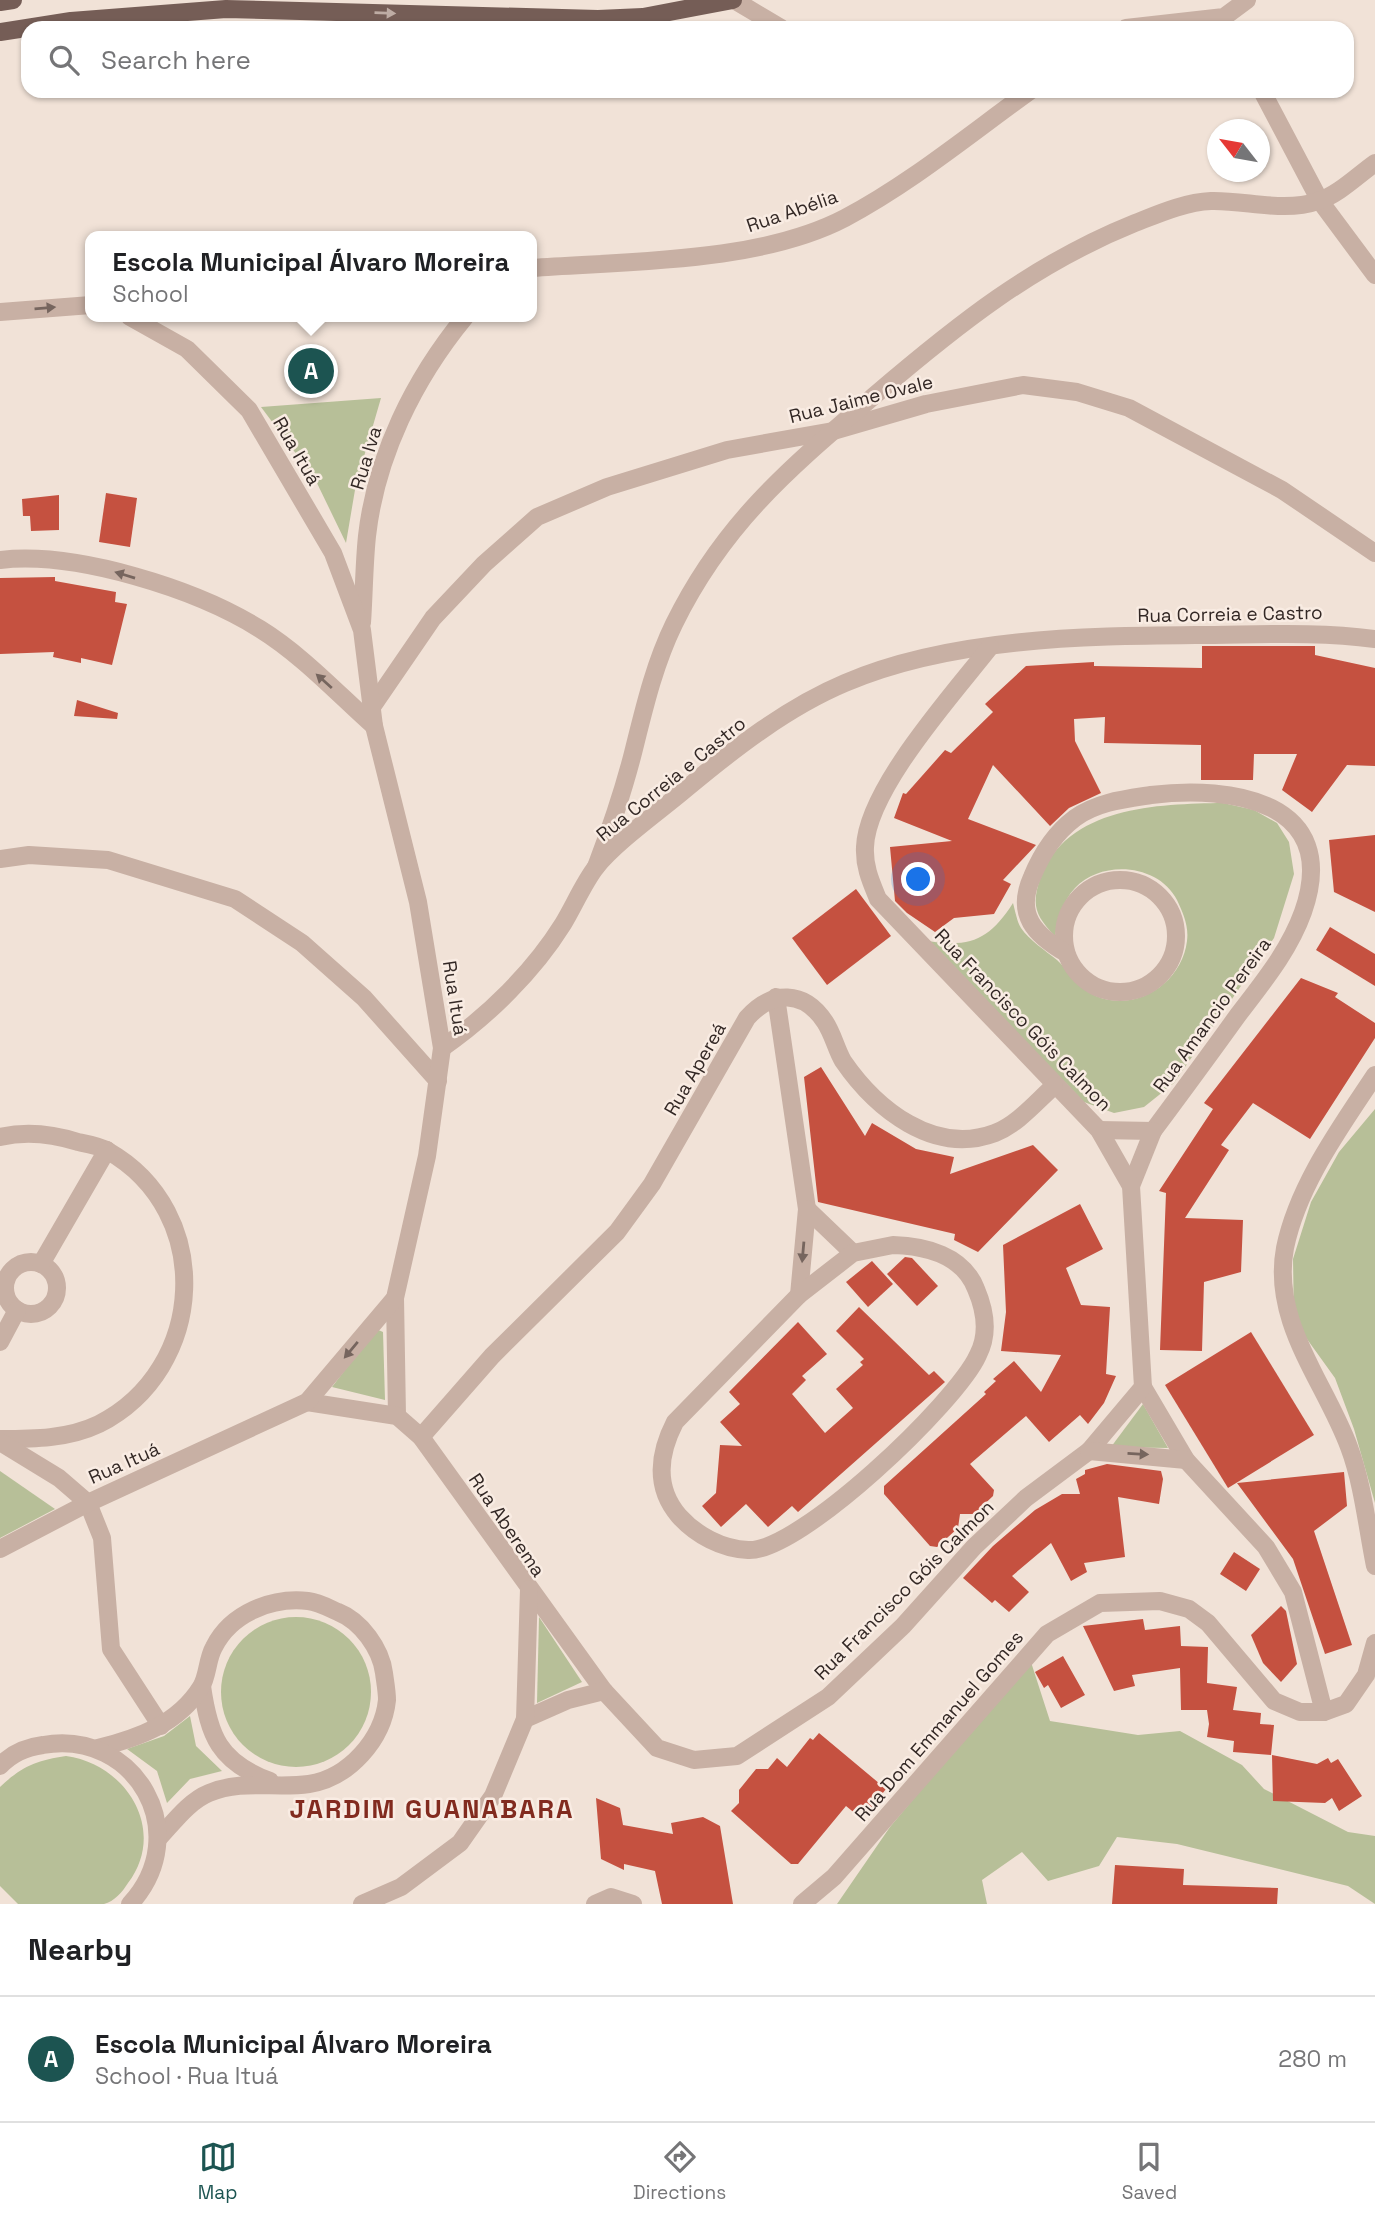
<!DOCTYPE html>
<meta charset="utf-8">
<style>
:root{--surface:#fff;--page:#f6f6f6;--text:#202124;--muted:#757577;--line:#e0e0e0;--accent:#1c5451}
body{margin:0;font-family:"Space Grotesk",sans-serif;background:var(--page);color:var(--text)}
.compass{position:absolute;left:1207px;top:119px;width:63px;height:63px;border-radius:50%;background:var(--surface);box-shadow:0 2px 5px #0004;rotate:301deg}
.you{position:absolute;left:919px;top:880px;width:24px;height:24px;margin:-18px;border:5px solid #fff;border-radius:50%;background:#1a73e8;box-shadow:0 0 0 10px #1a73e833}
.badge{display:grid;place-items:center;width:46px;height:46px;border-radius:50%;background:var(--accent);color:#fff;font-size:23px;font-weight:700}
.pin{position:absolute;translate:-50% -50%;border:4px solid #fff;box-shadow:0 2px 7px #0006}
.popup{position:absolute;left:85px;top:231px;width:452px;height:91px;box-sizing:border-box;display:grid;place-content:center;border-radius:14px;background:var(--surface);filter:drop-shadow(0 2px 5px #0005);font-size:23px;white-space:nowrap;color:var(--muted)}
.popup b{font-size:26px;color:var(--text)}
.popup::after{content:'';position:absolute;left:50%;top:100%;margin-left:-14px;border:14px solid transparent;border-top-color:var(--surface)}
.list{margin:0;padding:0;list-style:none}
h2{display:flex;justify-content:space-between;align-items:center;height:91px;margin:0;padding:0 28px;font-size:30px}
h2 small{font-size:23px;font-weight:400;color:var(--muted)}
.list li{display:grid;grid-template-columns:46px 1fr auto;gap:21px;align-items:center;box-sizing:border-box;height:126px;padding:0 28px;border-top:2px solid var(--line)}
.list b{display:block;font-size:26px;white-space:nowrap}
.list p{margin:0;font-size:23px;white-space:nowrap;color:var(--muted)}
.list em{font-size:23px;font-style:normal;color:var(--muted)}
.icon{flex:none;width:38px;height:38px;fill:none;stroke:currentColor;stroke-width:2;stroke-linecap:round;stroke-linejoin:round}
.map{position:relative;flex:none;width:1375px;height:1904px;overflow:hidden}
.search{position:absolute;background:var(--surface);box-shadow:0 2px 5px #0004;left:21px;right:21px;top:21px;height:77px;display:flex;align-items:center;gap:18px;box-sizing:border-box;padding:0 24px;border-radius:21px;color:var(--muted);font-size:26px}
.sheet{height:217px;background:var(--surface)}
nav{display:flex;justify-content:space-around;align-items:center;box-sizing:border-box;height:98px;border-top:2px solid var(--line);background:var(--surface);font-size:19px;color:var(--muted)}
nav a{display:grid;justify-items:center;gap:4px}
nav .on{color:var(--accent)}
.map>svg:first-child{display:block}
.green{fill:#b7bf98}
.building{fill:#c55140}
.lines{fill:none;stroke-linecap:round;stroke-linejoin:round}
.minor{stroke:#c8b0a4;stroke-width:18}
.major{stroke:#755d56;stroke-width:18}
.oneway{fill:#beaca4}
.oneway2{fill:#76655e}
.labels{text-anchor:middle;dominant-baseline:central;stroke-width:5;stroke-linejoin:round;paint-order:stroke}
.street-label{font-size:19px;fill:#332825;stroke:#f9ece3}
.district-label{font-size:26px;font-weight:bold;letter-spacing:2px;fill:#822b1f;stroke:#f9ece3}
</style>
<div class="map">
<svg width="1375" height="1904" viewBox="0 0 1375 1904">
<rect width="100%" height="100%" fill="#f1e2d7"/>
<g class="green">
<path d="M381,398L356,484L346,543L315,479L261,407Z"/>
<path d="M1223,803L1254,810L1277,823L1289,842L1294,874L1274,938L1174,1083L1144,1107L1114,1113L1084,1102L928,941C971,948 990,939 1013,903C1015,910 1017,922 1021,928C1029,940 1046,951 1057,960C1071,973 1078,988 1096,996C1136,1013 1182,983 1187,941C1189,926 1183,913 1177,900C1159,864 1102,859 1075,888C1062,902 1059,918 1055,936C1036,916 1031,906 1040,879C1066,806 1158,804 1223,803Z"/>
<path d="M1375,1109V1503L1354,1429L1335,1378L1294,1321L1293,1259L1311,1202L1339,1152Z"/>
<path d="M376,1329L383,1332L385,1400L332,1387Z"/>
<path d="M1143,1404L1168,1448L1111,1447Z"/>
<path d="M0,1471L55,1509L0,1538Z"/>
<circle cx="296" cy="1692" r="75"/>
<path d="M539,1617L582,1682L537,1703Z"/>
<path d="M1030,1659L1050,1721L1138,1735L1180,1731L1242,1765L1264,1789L1348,1832L1375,1836V1904L1348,1886L1177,1844L1117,1837L1099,1866L1048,1881L1022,1852L982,1880L987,1904H837L890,1827Z"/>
<path d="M190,1716L196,1746L222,1771L190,1779L167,1803L157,1771L127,1749L164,1736Z"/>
<path d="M66,1756C126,1764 168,1830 128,1883C123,1891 114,1902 104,1904C84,1904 41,1904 18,1904L0,1886V1787C21,1767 37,1760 66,1756Z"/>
</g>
<g class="building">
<path d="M106,493L137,498L130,547L99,542Z"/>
<path d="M59,495V530L31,531L30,516H23L22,499Z"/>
<path d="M55,577V581L116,592L115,602L127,604L112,665L81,658V663L53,657L54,652L0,654V578Z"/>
<path d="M1202,646H1315V655L1375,668V766L1347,765L1312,812L1282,790L1297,754H1254L1253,780H1201V745L1104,743L1105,717L1074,719L1075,741L1101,793L1069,808L1050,826L993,765L968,819L1036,845L1003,880L1011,884L994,914L954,918L935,932L907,913L895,901L890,847L952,841L894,818L903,793L906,794L945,750L951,753L993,712L985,704L1026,666L1094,662V666L1202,668Z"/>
<path d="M77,700L118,713L117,719L74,716Z"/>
<path d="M1375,835V912L1334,892L1329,840Z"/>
<path d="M856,889L891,936L827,985L792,938Z"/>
<path d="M1330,927L1375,954V986L1316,950Z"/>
<path d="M1301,978L1338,993L1335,997L1375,1023V1038L1310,1139L1253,1103L1221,1145L1229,1150L1185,1218L1243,1220L1241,1272L1204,1282L1202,1351L1160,1350L1166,1193L1159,1191L1213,1109L1204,1103Z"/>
<path d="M821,1067L865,1136L872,1123L916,1149L954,1157L950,1174L1033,1145L1058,1170L978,1252L954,1240L955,1234L818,1202L804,1077Z"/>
<path d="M1080,1204L1103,1249L1066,1268L1081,1305L1110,1307L1106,1374L1116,1376L1104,1403L1088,1424L1080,1415L1049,1442L1026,1416L970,1464L994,1490L993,1496L974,1514H960L958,1528L937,1547L930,1546L884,1494V1486L986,1394L984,1392L996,1381L993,1379L1014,1361L1041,1392L1061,1355L1001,1351L1006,1312L1003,1245Z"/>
<path d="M905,1257L912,1258L938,1286L917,1306L887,1274Z"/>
<path d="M872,1261L893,1284L868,1307L846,1282Z"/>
<path d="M859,1307L929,1375L934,1371L945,1382L798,1512L792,1506L768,1527L746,1504L721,1527L702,1506L716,1493L720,1445L742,1446L720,1422L740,1404L729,1392L798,1322L827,1354L802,1376L806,1380L792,1394L825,1433L853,1408L836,1389L863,1365L860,1362L864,1359L836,1331Z"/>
<path d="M1251,1332L1314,1435L1228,1488L1165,1385Z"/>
<path d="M1107,1464L1161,1471L1163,1479L1159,1504L1118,1497L1125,1557L1084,1563L1087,1572L1071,1581L1051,1543L1012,1576L1029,1592L1009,1612L995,1600L992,1603L963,1578L993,1546L1035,1510L1062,1494H1080L1076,1479L1085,1474V1470Z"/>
<path d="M1344,1472L1347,1506L1314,1531L1352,1645L1325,1654L1293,1559L1237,1483Z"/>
<path d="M1234,1552L1260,1569L1246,1591L1220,1574Z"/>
<path d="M1281,1606L1286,1611L1297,1664L1281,1682L1263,1663L1251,1635Z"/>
<path d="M1143,1619L1145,1630L1180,1626L1181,1646L1208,1647L1207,1683L1237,1687L1233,1710L1261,1713L1260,1724L1274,1725L1271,1755L1233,1752L1234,1741L1207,1737L1209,1724L1207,1710H1181L1180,1668L1132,1675L1135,1686L1114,1691L1083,1626Z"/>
<path d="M1063,1656L1085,1695L1061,1708L1048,1685L1044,1688L1035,1672Z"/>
<path d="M819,1733L886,1789L862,1819L846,1806L798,1864H791L731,1811L739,1803V1790L756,1769H768L777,1758L787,1767L810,1738L813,1740Z"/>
<path d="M1272,1755L1317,1764L1328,1758L1331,1763L1338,1759L1362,1796L1339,1811L1332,1798L1325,1803L1273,1801Z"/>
<path d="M596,1798L620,1808L623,1825L673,1834L671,1823L703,1817L720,1826L733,1904H662L655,1871L624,1864V1870L601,1859Z"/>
<path d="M1115,1865L1184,1869L1183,1885L1278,1888L1277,1904H1112Z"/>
</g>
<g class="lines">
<g class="minor">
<path d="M734,0L781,28"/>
<path d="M1126,28L1224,17L1247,0"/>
<path d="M1262,91L1320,201L1375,275"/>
<path d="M532,268C628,261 759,263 845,218C911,183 970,134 1030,91"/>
<path d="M0,312L91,305"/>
<path d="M0,560C76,551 196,589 260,629C302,655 338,694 374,726"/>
<path d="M362,623C364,594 364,565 367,536C376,456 414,379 465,317"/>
<path d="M372,707L433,618L484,564L537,517L607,487L727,450L833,431L926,404L1023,385L1077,392L1129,408L1282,490L1375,553"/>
<path d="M0,859L29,855L108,860L235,899L302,943L364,998L438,1081"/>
<path d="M596,867C610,830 623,792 633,753C644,709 654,665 674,624C724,522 791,467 875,395C957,325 1033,264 1135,223C1158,214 1185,202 1211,201C1246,200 1284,213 1318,201C1338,195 1358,175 1375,163"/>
<circle cx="1120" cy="936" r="56"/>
<path d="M1066,953C1035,935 1015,915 1032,877C1041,855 1055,833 1075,818C1097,802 1125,799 1151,795C1231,785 1342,801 1303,912C1289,951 1263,982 1238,1015C1210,1054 1182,1092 1153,1131L1099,1130"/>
<path d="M776,997L807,1209L799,1295"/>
<path d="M442,1048C488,1016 533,972 563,924C574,906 583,884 596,867C617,841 660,811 687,788C735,748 788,707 845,683C950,638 1083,636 1195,635C1255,635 1315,631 1375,639"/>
<path d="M1375,1075C1340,1128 1298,1185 1285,1248C1271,1322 1325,1382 1349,1447C1363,1484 1367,1527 1375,1566"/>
<path d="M0,1137C25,1131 53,1134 78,1142C88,1144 100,1146 108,1151C215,1212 207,1369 99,1424C68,1439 33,1439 0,1439"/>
<path d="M1131,1186L1153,1131"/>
<path d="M807,1209L853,1253"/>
<path d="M893,1245C925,1246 963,1255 976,1289C985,1310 989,1334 978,1355C957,1402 799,1553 748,1550C722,1549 696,1535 679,1516C654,1487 659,1453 675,1422L799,1295L853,1253Z"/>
<circle cx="31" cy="1288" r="26"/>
<path d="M41,1264L107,1150"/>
<path d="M395,1298L397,1416"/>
<path d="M0,1342L17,1310"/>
<path d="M1143,1387L1186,1460L1266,1547L1293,1592L1324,1712"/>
<path d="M307,1402L397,1416L421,1437L604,1691L657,1748L694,1760L737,1756L828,1697L903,1626L974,1547L1026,1498L1089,1451L1143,1387L1131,1186L1099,1130L878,899C871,882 864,867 865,847C867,789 954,693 990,647"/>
<path d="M421,1437L492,1356L617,1232L652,1184L747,1018C772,990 804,990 825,1022C833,1034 836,1049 843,1061C876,1109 934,1156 995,1133C1018,1124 1036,1102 1054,1086"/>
<path d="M0,1442L59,1478L88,1503L102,1538L111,1649L161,1726"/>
<path d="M1089,1451L1186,1460"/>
<path d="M0,1549L88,1503L307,1402L395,1298L427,1156L442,1048L418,902L374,726L362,630L333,553L249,410L187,349L130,317"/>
<path d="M202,1686C209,1736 219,1762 270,1781"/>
<path d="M525,1719L568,1700L604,1691"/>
<path d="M98,1748C138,1738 178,1724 201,1687C208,1676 207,1659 214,1647C231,1613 272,1597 308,1601C318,1602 329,1608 338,1612C361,1621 381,1649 384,1673C385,1681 387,1691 387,1700C383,1739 349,1778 309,1784C275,1789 242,1779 209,1793C189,1801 173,1823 158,1839"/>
<path d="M0,1766C11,1754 27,1747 43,1745C136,1729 195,1834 130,1904"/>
<path d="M362,1904L401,1887L460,1843L493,1796L525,1719L529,1589"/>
<path d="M595,1904L611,1897L633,1904"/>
<path d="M802,1904L834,1877L1047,1634L1100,1603L1160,1601L1189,1609L1208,1623L1274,1701L1300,1712H1324L1346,1704L1366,1675L1375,1643"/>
</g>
<g class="major">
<path d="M0,2L13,0"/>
<path d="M0,32L71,21L226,9L598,19L643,17L733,0"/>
</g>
</g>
<defs><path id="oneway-solid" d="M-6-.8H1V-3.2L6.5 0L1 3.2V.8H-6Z" transform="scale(1.75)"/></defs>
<use class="oneway" href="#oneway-solid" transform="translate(385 13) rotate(2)"/>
<g class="oneway2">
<use href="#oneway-solid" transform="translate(45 308) rotate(-5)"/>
<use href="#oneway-solid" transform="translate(125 575) rotate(-163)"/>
<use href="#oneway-solid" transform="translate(324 681) rotate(-138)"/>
<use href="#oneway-solid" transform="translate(803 1252) rotate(95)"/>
<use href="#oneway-solid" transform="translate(351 1350) rotate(130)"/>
<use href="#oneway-solid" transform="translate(1138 1454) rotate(3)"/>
</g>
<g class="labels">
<g class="street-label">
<text transform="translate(792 211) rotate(-19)">Rua Abélia</text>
<text transform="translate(861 399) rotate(-14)">Rua Jaime Ovale</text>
<text transform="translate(297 451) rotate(60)">Rua Ituá</text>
<text transform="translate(366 458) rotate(-73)">Rua Iva</text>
<text transform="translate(1230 614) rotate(-1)">Rua Correia e Castro</text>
<text transform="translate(671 779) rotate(-39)">Rua Correia e Castro</text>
<text transform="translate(455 998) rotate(81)">Rua Ituá</text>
<text transform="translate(1212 1015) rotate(-54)">Rua Amancio Pereira</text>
<text transform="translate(1023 1020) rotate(46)">Rua Francisco Góis Calmon</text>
<text transform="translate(695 1069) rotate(-60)">Rua Apereá</text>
<text transform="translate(124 1463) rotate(-24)">Rua Ituá</text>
<text transform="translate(507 1525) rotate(56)">Rua Aberema</text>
<text transform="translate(904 1590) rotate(-45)">Rua Francisco Góis Calmon</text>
<text transform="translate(939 1726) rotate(-49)">Rua Dom Emmanuel Gomes</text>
</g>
<g class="district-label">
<text x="432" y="1809">JARDIM GUANABARA</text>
</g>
</g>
</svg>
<svg class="compass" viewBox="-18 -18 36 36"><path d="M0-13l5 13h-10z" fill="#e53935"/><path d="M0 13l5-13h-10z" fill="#757577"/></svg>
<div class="you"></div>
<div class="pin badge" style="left:311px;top:371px">A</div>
<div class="popup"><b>Escola Municipal Álvaro Moreira</b>School</div>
<div class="search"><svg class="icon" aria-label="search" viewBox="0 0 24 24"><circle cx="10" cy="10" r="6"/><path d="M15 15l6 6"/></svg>Search here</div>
</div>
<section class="sheet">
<h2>Nearby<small></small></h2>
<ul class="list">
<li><span class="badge">A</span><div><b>Escola Municipal Álvaro Moreira</b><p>School · Rua Ituá</p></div><em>280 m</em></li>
</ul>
</section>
<nav>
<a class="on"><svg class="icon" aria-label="map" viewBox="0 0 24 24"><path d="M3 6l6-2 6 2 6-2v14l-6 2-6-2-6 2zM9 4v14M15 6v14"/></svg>Map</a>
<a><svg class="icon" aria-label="directions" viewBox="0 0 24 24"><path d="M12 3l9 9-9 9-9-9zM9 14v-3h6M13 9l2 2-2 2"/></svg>Directions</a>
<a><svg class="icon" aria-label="saved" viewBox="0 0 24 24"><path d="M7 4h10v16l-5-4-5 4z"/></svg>Saved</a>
</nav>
